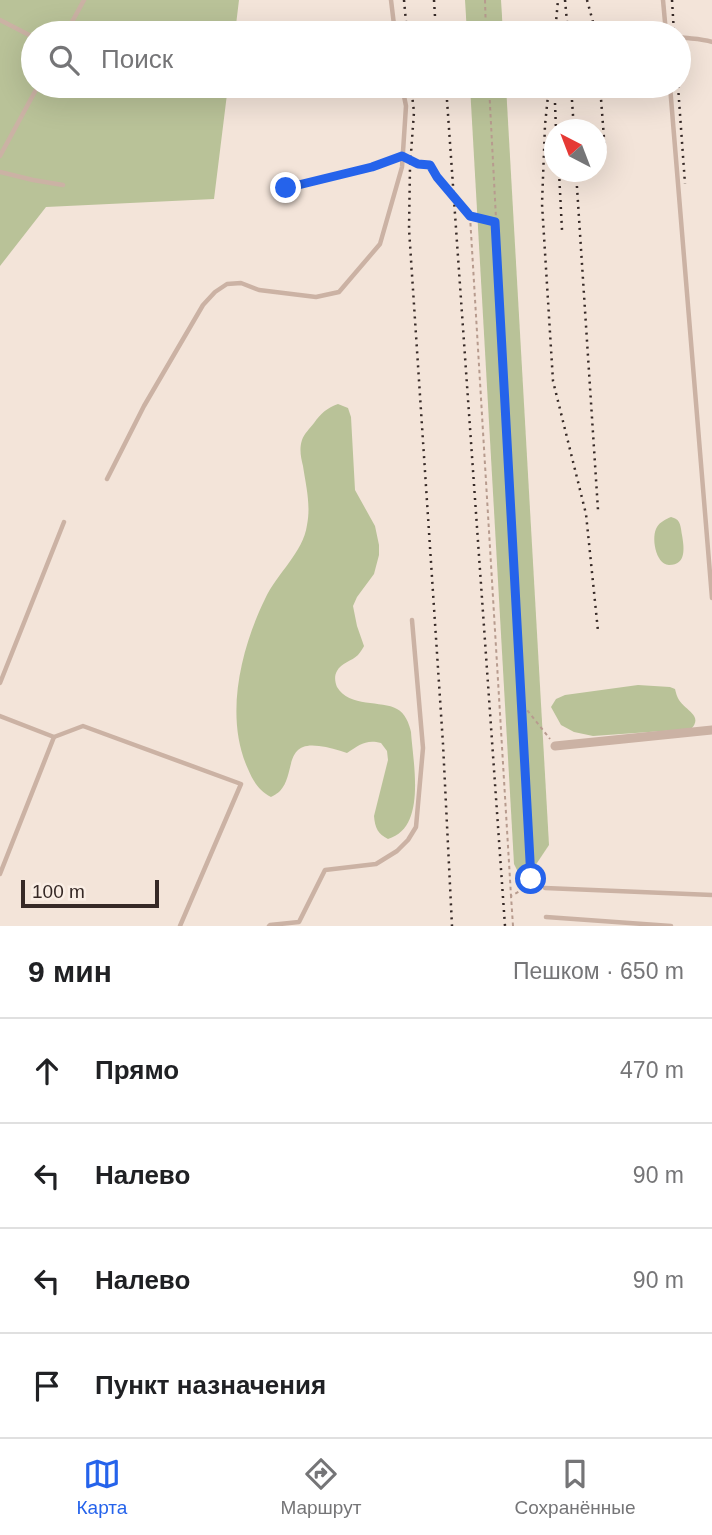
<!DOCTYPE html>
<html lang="ru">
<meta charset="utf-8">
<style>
:root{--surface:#fff;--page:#f2f2f2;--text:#202124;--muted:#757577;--line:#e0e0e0;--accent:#2563eb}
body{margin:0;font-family:Helvetica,sans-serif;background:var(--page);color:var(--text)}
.compass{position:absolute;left:544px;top:119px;width:63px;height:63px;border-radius:50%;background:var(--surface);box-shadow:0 7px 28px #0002;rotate:318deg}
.scale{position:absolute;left:21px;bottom:18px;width:138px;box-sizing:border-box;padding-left:7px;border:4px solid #362926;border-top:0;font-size:19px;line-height:24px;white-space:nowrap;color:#362926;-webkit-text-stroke:5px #faeee5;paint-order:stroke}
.stop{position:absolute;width:21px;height:21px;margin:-16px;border:5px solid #2563eb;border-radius:50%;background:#fff}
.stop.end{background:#2563eb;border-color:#fff;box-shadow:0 2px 7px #0008}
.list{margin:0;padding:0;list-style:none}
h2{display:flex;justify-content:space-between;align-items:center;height:91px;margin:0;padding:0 28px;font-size:30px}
h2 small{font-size:23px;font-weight:400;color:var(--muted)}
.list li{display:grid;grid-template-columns:46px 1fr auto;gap:21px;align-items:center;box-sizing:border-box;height:105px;padding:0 28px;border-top:2px solid var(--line)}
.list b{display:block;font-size:26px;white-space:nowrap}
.list em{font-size:23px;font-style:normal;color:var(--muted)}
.icon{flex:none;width:38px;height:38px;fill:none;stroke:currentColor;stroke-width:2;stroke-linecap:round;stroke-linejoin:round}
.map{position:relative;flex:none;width:712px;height:926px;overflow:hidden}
.search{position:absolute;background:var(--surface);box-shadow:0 7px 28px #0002;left:21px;right:21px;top:21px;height:77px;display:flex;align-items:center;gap:18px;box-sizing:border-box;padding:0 24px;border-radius:38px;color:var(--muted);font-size:26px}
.sheet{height:511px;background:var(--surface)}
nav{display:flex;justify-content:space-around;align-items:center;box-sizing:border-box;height:98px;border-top:2px solid var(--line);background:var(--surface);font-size:19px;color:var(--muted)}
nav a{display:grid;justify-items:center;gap:4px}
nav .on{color:var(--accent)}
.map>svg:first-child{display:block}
.green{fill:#b9c298}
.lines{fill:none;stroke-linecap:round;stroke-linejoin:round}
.path{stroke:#b79b8e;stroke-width:2;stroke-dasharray:3.5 3.5;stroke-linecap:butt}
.lane{stroke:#cbb2a4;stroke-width:4.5}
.street{stroke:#cbb2a4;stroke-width:9}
.rail{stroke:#362926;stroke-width:2.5;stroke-dasharray:2 5;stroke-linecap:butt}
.route{stroke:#2563eb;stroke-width:9}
</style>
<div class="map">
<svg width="712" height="926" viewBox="0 0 712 926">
<rect width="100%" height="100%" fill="#f3e4d9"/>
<g class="green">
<path d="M0,0H239L235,33H33V86H228L214,199L46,207L0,266Z"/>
<path d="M465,0H501L503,33H467Z"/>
<path d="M470,86H506L549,845L535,866L527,873L518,872L514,864Z"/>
<path d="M338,404L348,408L351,417L355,490L375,526L379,545V555L374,574L357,597L353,606L357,626L364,646C363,648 360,653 358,655C352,661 341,663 337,671C334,676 335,682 337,687C349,708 382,700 397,709C405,713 409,723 411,732C413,763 427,828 388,839C378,834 375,828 374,816L388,760L387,751L381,743C366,739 359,745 347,753C338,750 328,747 319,746C283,741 296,774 280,791C278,793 273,796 271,797C259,791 253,781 248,769C224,717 241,648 265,599C277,573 303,553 307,525C311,505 306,486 303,466C301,458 299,449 302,440C304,434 310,428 314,423C321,413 327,408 338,404Z"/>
<path d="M671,517C673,518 675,518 676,519C681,522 681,530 682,535C684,547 687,565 669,565C655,564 651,536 657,527C660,522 666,519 671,517Z"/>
<path d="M638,685L670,687L675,689C676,693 677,697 679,700C685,710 704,716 691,729L593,736L574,732L561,725L551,707L556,699L565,695Z"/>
</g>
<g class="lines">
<g class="path">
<path d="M485,0L486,33"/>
<path d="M489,86L531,879L538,884"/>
<path d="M408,159L418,164L430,165L437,177L470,216L494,222"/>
<path d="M470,216L511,896"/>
<path d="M523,705L550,739"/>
<path d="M513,926L511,896L527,887L531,879"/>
</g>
<g class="lane">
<path d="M391,0L395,33"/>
<path d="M663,0L666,33"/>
<path d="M0,20L33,37"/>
<path d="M66,33L84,0"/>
<path d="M679,37C690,39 701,38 712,42"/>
<path d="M670,86L712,598"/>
<path d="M0,156L38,86"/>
<path d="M0,172L33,180L63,185"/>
<path d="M286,188L372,167L402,156"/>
<path d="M107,479L144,406L203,305L215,292L227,284L241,283L259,290L316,297L339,292L380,244L402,167L406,106L402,86"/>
<path d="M0,683L64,522"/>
<path d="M0,716L54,737"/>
<path d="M0,874L54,737L83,726L241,784L180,926"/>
<path d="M545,888L712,895"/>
<path d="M546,917L671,926"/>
<path d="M269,926L270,925L299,922L325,870L376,864L397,851L408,840L416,827L423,748L412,620"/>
</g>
<path class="street" d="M555,746L712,730"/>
<g class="rail">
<path d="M404,0L407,33"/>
<path d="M434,0L436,33"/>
<path d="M565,0L568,33"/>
<path d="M587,0L596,33"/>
<path d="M672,0L674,33"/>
<path d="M555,33L558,0"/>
<path d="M411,86L414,112L410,167L409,229L443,744L452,926"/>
<path d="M446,86L505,926"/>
<path d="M549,86L545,125L542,204L553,381L586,514L598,631"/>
<path d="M571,86L574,130"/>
<path d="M600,86L605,151"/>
<path d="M678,86L685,184"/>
<path d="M555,103L556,130"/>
<path d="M559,172L562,230"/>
<path d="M576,172L598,510"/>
</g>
</g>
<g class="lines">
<path class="route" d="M286,188L372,167L402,156L418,164L430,165L437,177L470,216L495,222L531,879"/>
</g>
</svg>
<svg class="compass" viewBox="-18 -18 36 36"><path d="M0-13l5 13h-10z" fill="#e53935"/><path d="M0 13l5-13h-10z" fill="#757577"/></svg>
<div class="scale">100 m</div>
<div class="stop" style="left:531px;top:879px"></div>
<div class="stop end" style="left:286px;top:188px"></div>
<div class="search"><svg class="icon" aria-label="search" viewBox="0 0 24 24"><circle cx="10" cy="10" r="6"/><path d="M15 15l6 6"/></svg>Поиск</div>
</div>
<section class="sheet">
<h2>9 мин<small>Пешком · 650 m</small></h2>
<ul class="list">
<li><svg class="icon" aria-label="ahead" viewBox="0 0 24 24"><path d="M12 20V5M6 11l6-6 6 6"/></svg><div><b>Прямо</b></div><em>470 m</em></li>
<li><svg class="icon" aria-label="left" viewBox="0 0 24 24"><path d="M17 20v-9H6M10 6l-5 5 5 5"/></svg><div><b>Налево</b></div><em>90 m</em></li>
<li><svg class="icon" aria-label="left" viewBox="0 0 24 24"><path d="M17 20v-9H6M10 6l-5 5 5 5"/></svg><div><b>Налево</b></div><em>90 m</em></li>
<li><svg class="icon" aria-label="arrive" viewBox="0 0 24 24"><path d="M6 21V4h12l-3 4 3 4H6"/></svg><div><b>Пункт назначения</b></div></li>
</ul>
</section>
<nav>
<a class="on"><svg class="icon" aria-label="map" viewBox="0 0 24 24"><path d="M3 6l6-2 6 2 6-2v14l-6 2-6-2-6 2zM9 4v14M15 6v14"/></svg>Карта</a>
<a><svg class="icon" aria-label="directions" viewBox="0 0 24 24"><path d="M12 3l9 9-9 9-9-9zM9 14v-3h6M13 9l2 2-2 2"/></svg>Маршрут</a>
<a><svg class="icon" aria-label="saved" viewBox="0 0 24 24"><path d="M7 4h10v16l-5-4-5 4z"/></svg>Сохранённые</a>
</nav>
